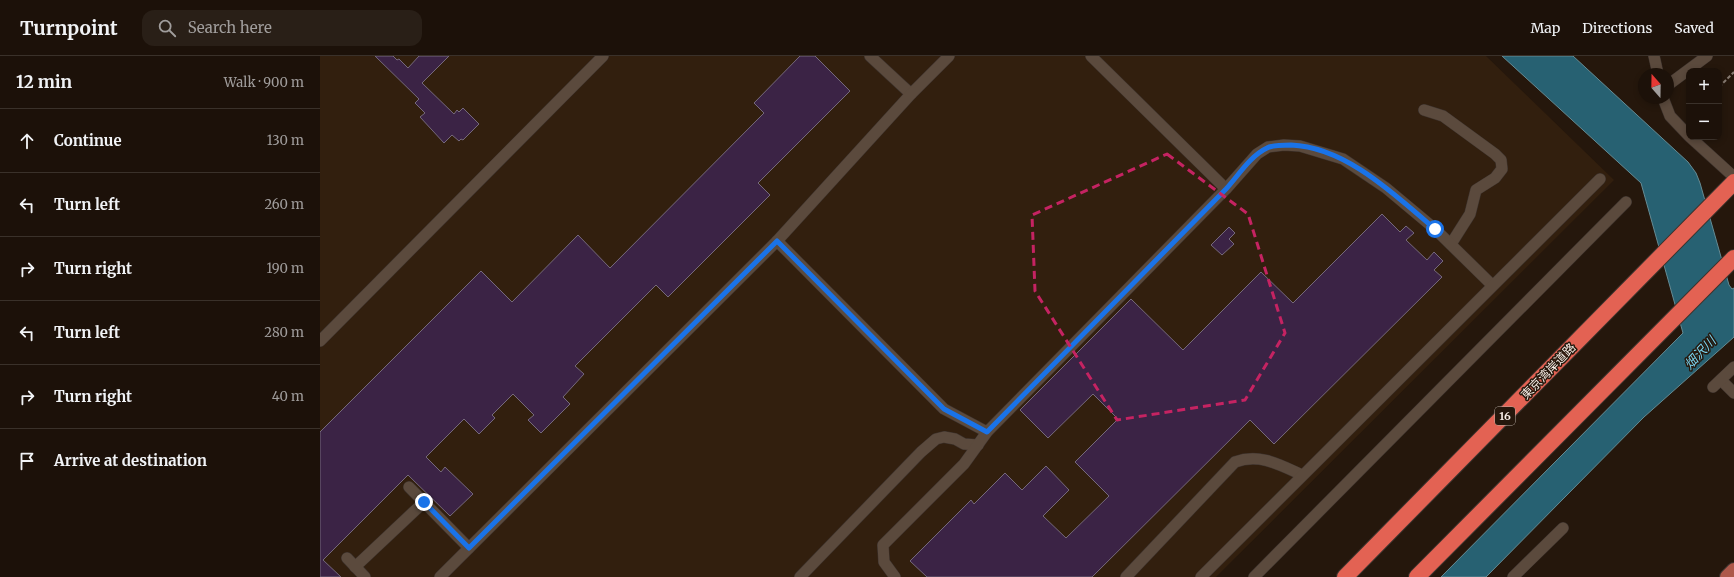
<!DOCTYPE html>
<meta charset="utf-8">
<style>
:root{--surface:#1c1109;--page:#291f17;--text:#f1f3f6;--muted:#a09d9c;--line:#3a312a}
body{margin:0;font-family:Merriweather,"Noto Sans JP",serif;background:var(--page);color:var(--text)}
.controls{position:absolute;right:12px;top:12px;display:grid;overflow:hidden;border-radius:8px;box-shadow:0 2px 6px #0003}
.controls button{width:36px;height:36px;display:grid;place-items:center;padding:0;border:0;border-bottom:1px solid var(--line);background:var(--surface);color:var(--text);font:20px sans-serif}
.compass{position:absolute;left:1318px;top:12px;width:36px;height:36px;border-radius:50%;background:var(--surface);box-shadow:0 2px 6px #0003;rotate:340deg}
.stop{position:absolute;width:12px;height:12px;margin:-9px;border:3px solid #1a73e8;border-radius:50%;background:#fff}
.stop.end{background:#1a73e8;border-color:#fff;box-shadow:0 1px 4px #0008}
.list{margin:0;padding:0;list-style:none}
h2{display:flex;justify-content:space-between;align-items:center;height:52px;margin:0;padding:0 16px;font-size:17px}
h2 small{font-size:13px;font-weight:400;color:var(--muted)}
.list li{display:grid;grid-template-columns:26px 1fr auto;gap:12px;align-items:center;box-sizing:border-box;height:64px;padding:0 16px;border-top:1px solid var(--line)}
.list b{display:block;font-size:15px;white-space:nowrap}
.list em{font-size:13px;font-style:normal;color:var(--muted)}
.icon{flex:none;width:22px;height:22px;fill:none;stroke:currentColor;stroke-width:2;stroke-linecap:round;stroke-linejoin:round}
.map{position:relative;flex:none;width:1414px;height:521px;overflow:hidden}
header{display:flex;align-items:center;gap:24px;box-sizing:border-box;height:56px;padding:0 20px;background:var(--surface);border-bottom:1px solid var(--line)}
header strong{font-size:19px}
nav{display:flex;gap:22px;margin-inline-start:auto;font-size:14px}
.search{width:280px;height:36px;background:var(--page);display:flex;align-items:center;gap:10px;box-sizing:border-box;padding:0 14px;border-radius:12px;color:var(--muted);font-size:15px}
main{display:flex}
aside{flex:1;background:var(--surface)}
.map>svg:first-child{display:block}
.built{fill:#321f0e}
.water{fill:#276172;stroke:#658b94}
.building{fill:#3b2345;stroke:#75697b}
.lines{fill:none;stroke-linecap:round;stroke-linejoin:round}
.minor-casing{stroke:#3d332e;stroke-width:12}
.major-casing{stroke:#3d332e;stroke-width:16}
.highway-casing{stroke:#3d332e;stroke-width:18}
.path{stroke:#867a71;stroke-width:2;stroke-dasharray:4 2;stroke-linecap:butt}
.minor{stroke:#5b4a3d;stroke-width:11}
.major{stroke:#ad584a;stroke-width:14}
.highway{stroke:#e36253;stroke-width:16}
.route{stroke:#1a73e8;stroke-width:5}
.marked{fill:none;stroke:#c52362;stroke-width:3;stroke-dasharray:8 5;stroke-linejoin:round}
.labels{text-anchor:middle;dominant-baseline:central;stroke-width:3;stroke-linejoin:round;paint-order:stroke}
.shield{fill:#25170c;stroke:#b8ada4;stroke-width:1}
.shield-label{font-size:11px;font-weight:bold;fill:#f7ede5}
.street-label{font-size:12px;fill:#f7ede5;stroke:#25170c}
.water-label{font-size:13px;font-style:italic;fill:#78d3ef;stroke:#25170c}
</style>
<header>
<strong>Turnpoint</strong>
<div class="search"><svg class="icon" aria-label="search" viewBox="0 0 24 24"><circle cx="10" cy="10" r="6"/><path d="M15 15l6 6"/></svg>Search here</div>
<nav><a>Map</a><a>Directions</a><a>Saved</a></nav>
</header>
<main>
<aside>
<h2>12 min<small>Walk · 900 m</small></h2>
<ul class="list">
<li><svg class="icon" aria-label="ahead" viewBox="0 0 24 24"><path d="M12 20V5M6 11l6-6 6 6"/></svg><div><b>Continue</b></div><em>130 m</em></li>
<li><svg class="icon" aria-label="left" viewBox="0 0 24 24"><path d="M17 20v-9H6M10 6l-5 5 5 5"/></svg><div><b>Turn left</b></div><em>260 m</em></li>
<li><svg class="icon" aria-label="right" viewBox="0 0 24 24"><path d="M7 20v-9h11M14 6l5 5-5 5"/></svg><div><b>Turn right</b></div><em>190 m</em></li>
<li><svg class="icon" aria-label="left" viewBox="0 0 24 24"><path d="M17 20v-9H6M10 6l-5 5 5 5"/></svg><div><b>Turn left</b></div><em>280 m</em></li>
<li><svg class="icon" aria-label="right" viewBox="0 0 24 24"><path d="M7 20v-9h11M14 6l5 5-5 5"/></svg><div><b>Turn right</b></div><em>40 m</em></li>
<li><svg class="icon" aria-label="arrive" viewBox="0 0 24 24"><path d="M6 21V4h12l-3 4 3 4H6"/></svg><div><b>Arrive at destination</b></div></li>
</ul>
</aside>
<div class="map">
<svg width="1414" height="521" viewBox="0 0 1414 521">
<rect width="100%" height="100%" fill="#25170c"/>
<path class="built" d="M0,0H1166L1294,124L896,521H0Z"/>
<path class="water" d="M1182,0H1253L1368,106L1376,117L1380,127L1409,229L1412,233L1414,232V281L1324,361L1166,521H1121L1363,277L1321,127Z"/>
<g class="building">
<path d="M55,0H73L77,4L79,3L88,12L99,0H129L102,27L134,58L137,54L139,56L143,52L159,68L143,84L141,83L139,85L132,79L124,87L100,61L105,57L95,47L99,43Z"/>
<path d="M480,0H495L530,35L438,127L450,139L348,241L336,229L255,310L264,318L243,341L250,348L221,377L208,364L214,359L193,338L172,359L175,362L159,378L144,363L106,401L121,416L125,411L153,438L130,460L88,419L3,504L21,521H0V376L161,215L192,246L258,179L290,212L444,57L434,47Z"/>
<path d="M1062,158L1080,176L1086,170L1094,177L1086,184L1107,204L1114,196L1123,205L1114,214L1122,221L954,388L930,364L772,521H607L590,505L651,444L654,448L685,417L702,434L726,410L749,434L723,460L746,482L789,440L755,406L798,363L773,338L728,382L700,354L811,243L863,294L941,216L973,247Z"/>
<path d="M909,171L915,177L909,183L914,188L902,199L891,189Z"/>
</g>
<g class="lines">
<g class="minor-casing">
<g id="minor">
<path d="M550,0L591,38"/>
<path d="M771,0L906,133"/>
<path d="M1334,0L1338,18"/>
<path d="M1348,29L1387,0"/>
<path d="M1343,42L1350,60L1369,80"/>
<path d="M1104,54L1123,60L1175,98L1181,104L1182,113L1175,122L1156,134L1150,158L1131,188"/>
<path d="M1370,81L1414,121"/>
<path d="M457,185L624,353L667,376"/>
<path d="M0,285L283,0"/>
<path d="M1401,324L1414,337"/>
<path d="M1393,331L1414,311"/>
<path d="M89,431L149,492"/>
<path d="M27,502L45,521"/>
<path d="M35,511L104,446"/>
<path d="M120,521L457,185L591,38L629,0"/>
<path d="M480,521L601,396L616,383L624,381L635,383L644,388L658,389"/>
<path d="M575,521L564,506L563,489L644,408L667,376L906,133L937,98L948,91L964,89L980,90L1023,103L1066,132L1115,173L1172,229"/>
<path d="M806,521L915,406C940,397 960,409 982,419"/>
<path d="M881,521L1280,123"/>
<path d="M934,521L1306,146"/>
<path d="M1193,521L1243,472"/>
</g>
</g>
<g class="major-casing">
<path id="major" d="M1407,521L1414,514"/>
</g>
<g class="highway-casing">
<g id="highway">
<path d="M1025,521L1414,126"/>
<path d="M1097,521L1414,202"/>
</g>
</g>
<path class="path" d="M1399,31L1414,16"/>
<use href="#minor" class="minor"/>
<use href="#major" class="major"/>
<use href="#highway" class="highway"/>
</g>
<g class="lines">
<path class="route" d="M104,446L149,492L457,185L624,353L667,376L906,133C918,120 930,100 947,92C953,89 963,89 971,89C1026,91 1075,139 1115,173"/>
</g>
<path class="marked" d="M847,98L928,158L965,277L925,344L797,364L715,235L712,159Z"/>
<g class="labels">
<rect class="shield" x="1175" y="351" width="20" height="18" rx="3"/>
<g class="shield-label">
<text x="1185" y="360">16</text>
</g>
<g class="street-label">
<text transform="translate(1228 315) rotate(-46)">東京湾岸道路</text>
</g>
<g class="water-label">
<text transform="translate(1380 297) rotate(-47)">畑沢川</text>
</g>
</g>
</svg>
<div class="controls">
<button>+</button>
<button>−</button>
</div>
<svg class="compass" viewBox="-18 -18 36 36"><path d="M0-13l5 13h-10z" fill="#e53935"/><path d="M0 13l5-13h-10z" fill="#a09d9c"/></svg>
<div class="stop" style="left:1115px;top:173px"></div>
<div class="stop end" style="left:104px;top:446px"></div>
</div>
</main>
